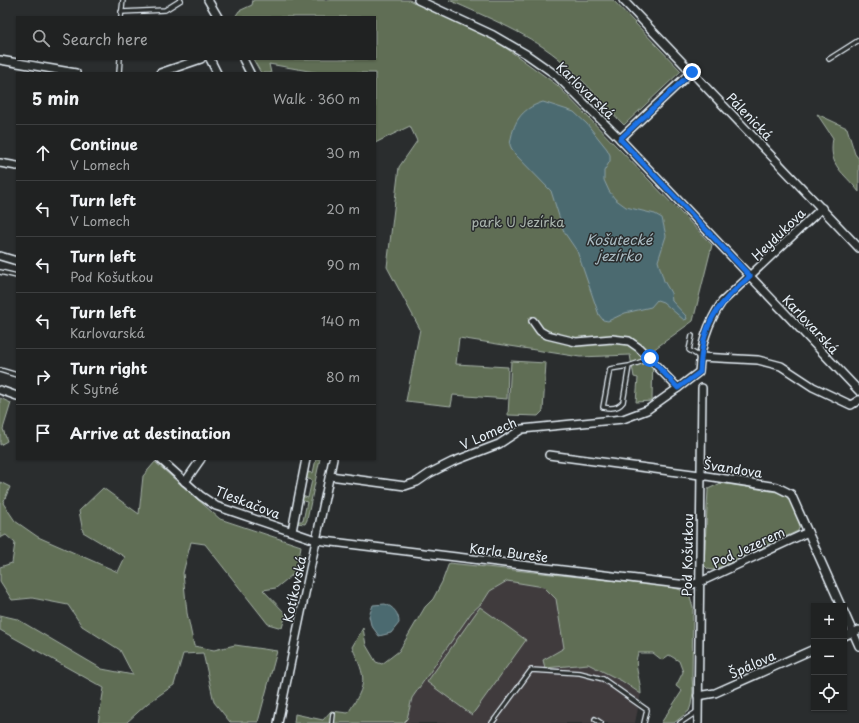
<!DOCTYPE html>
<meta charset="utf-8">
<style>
:root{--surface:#202222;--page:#282a2a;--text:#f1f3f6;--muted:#a2a4a5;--line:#3d3f40}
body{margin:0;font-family:"Playpen Sans",sans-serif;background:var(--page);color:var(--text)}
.controls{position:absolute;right:12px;bottom:12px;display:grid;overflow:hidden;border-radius:0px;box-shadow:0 1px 3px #0004}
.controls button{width:36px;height:36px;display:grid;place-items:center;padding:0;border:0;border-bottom:1px solid var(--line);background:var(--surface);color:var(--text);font:20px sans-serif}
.stop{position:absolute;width:12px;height:12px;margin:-9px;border:3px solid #1a73e8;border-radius:50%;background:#fff}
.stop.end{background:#1a73e8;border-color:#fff;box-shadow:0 1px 4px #0008}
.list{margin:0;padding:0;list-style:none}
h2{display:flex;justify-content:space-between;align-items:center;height:52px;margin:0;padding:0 16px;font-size:17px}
h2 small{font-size:13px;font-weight:400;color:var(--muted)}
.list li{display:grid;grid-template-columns:26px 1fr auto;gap:12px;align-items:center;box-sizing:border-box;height:56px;padding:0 16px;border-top:1px solid var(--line)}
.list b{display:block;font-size:15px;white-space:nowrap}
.list p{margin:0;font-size:13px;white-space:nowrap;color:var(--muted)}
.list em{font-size:13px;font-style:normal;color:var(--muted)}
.icon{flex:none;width:22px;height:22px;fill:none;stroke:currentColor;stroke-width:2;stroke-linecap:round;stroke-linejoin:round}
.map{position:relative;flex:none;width:859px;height:723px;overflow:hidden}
.search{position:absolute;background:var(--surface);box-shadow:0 1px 3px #0004;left:16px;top:16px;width:360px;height:44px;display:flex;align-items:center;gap:10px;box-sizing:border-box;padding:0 14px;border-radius:0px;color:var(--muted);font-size:15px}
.panel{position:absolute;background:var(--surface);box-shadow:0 1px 3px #0004;left:16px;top:72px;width:360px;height:388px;border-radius:0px}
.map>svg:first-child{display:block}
.built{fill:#3f3b3e}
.green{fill:#616e55;stroke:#a4b0a6}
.water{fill:#4c6a70;stroke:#8aa0a6}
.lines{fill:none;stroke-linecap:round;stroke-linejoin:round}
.lane-casing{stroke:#e8f1f8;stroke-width:6}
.street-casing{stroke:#e8f1f8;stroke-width:10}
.lane{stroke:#2a2d2e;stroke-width:3.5}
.street{stroke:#2a2d2e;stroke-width:7}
.route{stroke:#1a73e8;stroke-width:5}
.labels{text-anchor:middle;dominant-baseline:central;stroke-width:3;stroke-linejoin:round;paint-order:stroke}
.street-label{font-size:13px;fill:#e8f1f8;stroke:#2a2d2e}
.park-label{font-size:13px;fill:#abb6af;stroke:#2a2d2e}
.water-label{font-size:14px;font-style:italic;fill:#aabbc2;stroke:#2a2d2e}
</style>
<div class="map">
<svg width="859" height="723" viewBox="0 0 859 723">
<rect width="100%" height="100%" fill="#2a2d2e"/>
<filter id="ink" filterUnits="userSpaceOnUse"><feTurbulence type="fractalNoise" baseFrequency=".025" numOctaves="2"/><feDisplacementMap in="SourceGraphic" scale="8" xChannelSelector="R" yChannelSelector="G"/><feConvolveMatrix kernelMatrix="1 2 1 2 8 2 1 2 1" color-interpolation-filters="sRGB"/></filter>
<g filter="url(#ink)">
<path class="built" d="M507,581L545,587L556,599L564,648L543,660L545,668L588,664L622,681L641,694L635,723H403L407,719L412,698L471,613L483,602L490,591Z"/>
<g class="green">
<path d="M253,0H409L495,40L557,85L712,245L693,321L653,350L652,401L636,402L638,378L634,377L630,355L580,357L459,338L456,364L508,367L507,399L453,395L451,406L406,401L420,329L387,267L399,167L417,141L410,126L375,143V73H320L269,64L271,73H261L253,59H375V17H235L239,11L252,5Z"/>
<path d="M449,0H613L681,71L624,125C604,105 586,82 564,63C531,34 488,18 449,0Z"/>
<path d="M817,114L847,128L855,154L859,159V192C843,171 828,167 833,138Z"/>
<path d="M511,361L546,363L543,411L538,416L508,415Z"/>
<path d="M0,398L11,403L3,429L7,441L0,445Z"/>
<path d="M316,459H320L307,520L305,524L297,523L299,521H303L307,502L301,500L302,496L308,498L312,480L305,478L307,472L313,473Z"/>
<path d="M155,462L220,519L301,546L297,571L276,588L263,590L286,614L282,628L268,624L205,544L191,542L183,573L187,613L194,646L214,650L235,645L277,651L258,722H230L214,702L203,653L183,654L174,685L148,703L126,723H98L104,688L0,630V615L17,619L102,669L133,675L120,650L82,626L68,605L32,598L12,600L0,581V567L12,563L15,543L6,535L0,538V482L10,487L3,503L15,521L38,537L118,572L125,557L83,532L79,511L103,488L139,514L143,476Z"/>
<path d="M721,483L777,492L789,498L800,525L798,531L713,570L708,569L704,565L708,489Z"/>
<path d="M449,563L672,587L689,593L693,607L692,675L693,692L691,705L689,711L674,723H661L682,691L676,686L683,672L679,661L669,655L662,660L653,653H638C633,666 641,680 641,694L622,681L588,664L545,668L543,660L564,648L556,599L544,587L507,581L490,591L483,602L471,613L412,698L407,719L403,723H294L295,714L323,720L331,711L348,713C368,682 366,679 352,647L363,628L366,645L376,662L382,664L399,651L425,607L433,599L442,582Z"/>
<path d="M480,607L526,640L472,715L427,682Z"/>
</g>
<g class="water">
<path d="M543,102L574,112L587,124L607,149L610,155V161L604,171V180L609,191L615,199L626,207L655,214L662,218L666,236L658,261L664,281L671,293L672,301L686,316L687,319L684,320L663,302L657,300L651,307L625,313L608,321L603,320L599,315L577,251L564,232L551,191L513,152L510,145C513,123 520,109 543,102Z"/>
<path d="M385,604C394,607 399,614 399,623L391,633L379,636L371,625L369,616L373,605Z"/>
</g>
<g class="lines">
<g class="lane-casing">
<g id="lane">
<path d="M121,12L165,10L181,0"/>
<path d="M121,17L123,0"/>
<path d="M829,59L859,40"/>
<path d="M119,73L120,59"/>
<path d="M0,272L17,276"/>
<path d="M692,336L689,350L700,357"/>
<path d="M629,366L623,402C618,409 611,409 603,407L610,369L629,366L649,359"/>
<path d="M0,370L17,375"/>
<path d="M595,719L601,723"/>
<path d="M332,723L333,714"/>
<path d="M492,723L531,670L580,673L603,679L647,710L644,723"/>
<path d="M680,723L698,711"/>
</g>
</g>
<g class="street-casing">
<g id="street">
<path d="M208,0L218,17"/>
<path d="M418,0L493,35L526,54L556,75L620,139L859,391"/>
<path d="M623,0L859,248"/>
<path d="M210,59L217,73"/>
<path d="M243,59L250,73"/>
<path d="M0,60L76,73"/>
<path d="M160,73L201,59"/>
<path d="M620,139L691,72"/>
<path d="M0,163L17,166"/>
<path d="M0,256L17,261"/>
<path d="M533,321L540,331L547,335L576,342L612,339L629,341L639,348L678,388L699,372C701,345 707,324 722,302L822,208"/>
<path d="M700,357L758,360L781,366L813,387L851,405L859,400"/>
<path d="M0,390L17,396"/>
<path d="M549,455L700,475L777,487L791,494L841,606"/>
<path d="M160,459L201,496L216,506L316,540L687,585L698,583L808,532"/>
<path d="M330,476L405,486L417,482L430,473L452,462L499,444L522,429L623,419L647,410L678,388"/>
<path d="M185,482L201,459"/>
<path d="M292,531L306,459"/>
<path d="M844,612L859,646"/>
<path d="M844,636L859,630"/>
<path d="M698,696L715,693L814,649"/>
<path d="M278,723L333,459"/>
<path d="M698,723L702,388"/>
</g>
</g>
<use href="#lane" class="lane"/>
<use href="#street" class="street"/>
</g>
</g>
<g class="lines" filter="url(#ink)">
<path class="route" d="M650,358L678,388L700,372C702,322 715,308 750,276L620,139L692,72"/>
</g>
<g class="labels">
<g class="street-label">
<text transform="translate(586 90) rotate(44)">Karlovarská</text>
<text transform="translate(750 116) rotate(46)">Pálenická</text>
<text transform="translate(778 234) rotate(-44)">Heydukova</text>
<text transform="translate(811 324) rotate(47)">Karlovarská</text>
<text transform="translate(488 433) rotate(-24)">V Lomech</text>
<text transform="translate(733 468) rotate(9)">Švandova</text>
<text transform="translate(248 502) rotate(21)">Tleskačova</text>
<text transform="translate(748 547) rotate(-25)">Pod Jezerem</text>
<text transform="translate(509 552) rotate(7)">Karla Bureše</text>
<text transform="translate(687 555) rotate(-89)">Pod Košutkou</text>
<text transform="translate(294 589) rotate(-78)">Kotíkovská</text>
<text transform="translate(752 664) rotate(-24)">Špálova</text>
</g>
<g class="park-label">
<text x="518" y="221">park U Jezírka</text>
</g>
<g class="water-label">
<text x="619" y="239">Košutecké<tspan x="619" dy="16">jezírko</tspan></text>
</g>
</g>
</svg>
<div class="controls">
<button>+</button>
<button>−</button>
<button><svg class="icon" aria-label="locate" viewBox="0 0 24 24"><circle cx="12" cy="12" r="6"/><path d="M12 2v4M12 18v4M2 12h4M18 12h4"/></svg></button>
</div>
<div class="stop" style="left:650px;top:358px"></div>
<div class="stop end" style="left:692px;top:72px"></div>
<div class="search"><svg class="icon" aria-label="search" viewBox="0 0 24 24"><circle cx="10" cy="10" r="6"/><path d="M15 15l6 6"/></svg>Search here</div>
<section class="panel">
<h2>5 min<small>Walk · 360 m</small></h2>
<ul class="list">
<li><svg class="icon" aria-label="ahead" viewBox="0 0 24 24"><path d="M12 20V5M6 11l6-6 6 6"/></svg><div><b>Continue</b><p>V Lomech</p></div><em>30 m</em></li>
<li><svg class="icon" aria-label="left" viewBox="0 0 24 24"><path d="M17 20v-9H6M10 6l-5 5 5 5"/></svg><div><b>Turn left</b><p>V Lomech</p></div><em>20 m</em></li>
<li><svg class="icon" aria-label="left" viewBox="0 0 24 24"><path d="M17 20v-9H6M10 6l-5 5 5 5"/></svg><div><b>Turn left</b><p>Pod Košutkou</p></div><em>90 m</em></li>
<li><svg class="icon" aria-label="left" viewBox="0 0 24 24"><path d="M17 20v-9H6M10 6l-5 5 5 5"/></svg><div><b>Turn left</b><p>Karlovarská</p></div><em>140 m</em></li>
<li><svg class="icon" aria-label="right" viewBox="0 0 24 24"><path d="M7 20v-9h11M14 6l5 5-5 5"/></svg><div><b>Turn right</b><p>K Sytné</p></div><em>80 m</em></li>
<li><svg class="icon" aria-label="arrive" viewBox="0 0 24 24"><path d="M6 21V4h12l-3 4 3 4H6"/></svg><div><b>Arrive at destination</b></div></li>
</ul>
</section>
</div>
